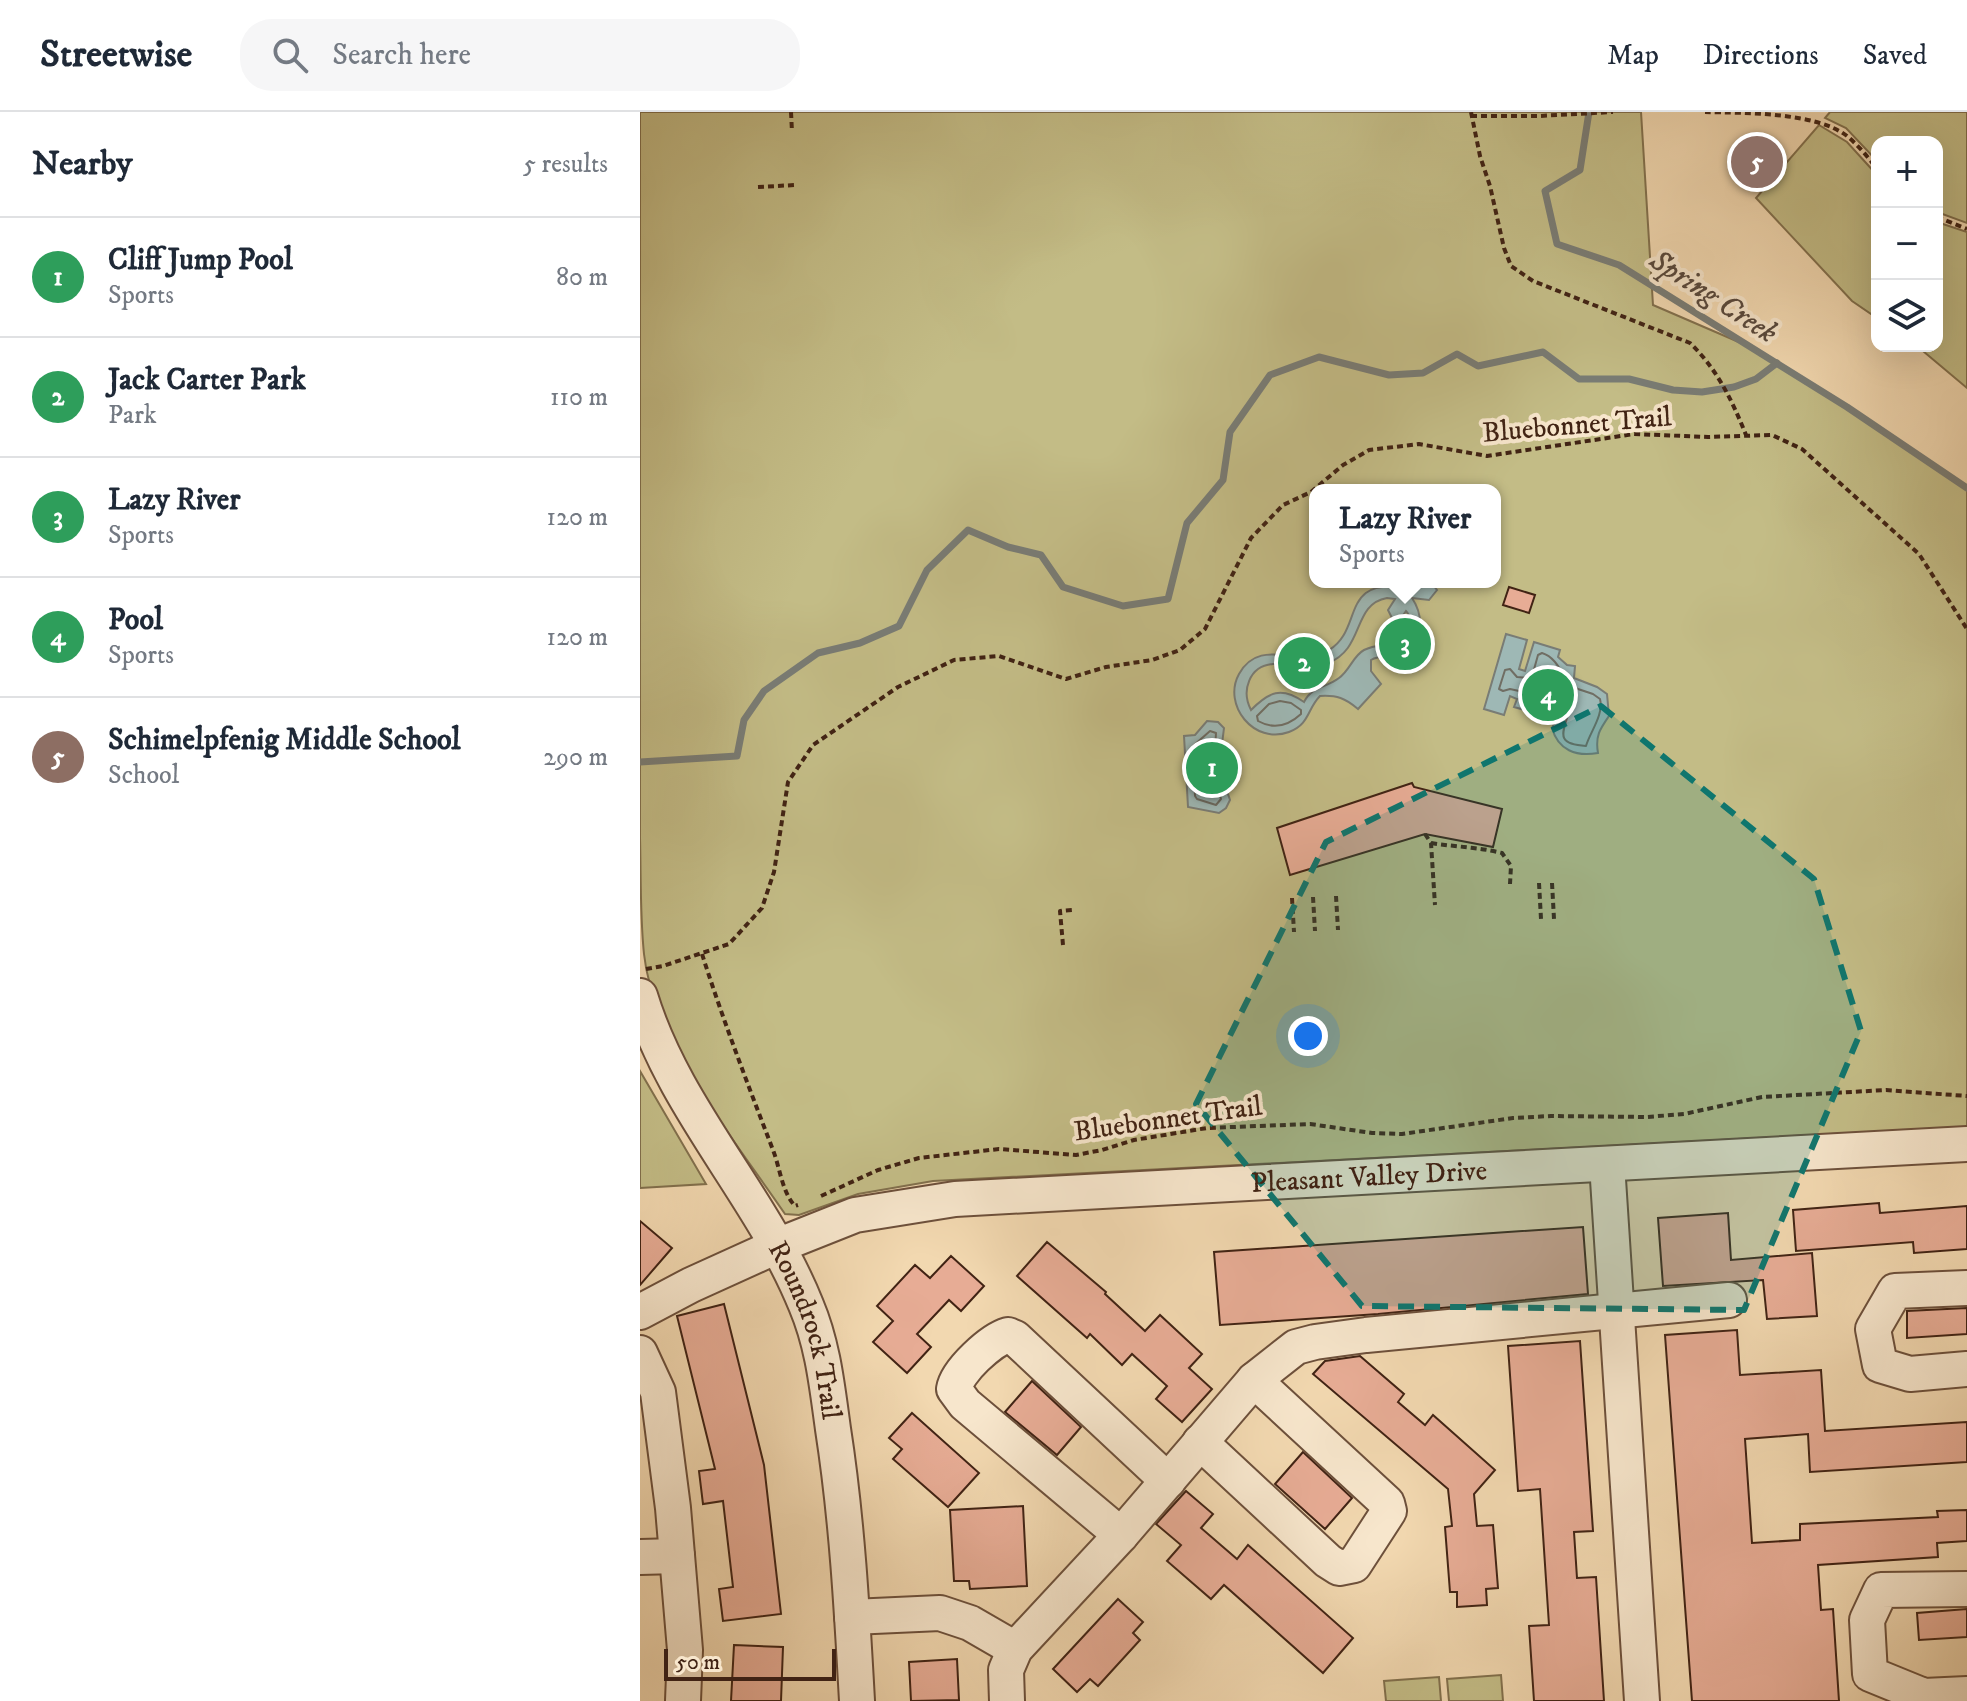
<!DOCTYPE html>
<meta charset="utf-8">
<style>
:root{--surface:#fff;--page:#f6f6f7;--text:#1f2937;--muted:#747a83;--line:#e0e1e3;--accent:#8f2418}
body{margin:0;font-family:"IM FELL DW Pica",serif;background:var(--page);color:var(--text)}
.controls{position:absolute;right:24px;top:24px;display:grid;overflow:hidden;border-radius:16px;box-shadow:0 8px 32px #0002}
.controls button{width:72px;height:72px;display:grid;place-items:center;padding:0;border:0;border-bottom:2px solid var(--line);background:var(--surface);color:var(--text);font:40px sans-serif}
.scale{position:absolute;left:24px;bottom:20px;width:172px;box-sizing:border-box;padding-left:8px;border:4px solid #412314;border-top:0;font-size:22px;line-height:28px;white-space:nowrap;color:#412314;-webkit-text-stroke:6px #f7e6cc;paint-order:stroke}
.you{position:absolute;left:668px;top:924px;width:28px;height:28px;margin:-20px;border:6px solid #fff;border-radius:50%;background:#1a73e8;box-shadow:0 0 0 12px #1a73e833}
.badge{display:grid;place-items:center;width:52px;height:52px;border-radius:50%;background:var(--accent);color:#fff;font-size:26px;font-weight:700}
.pin{position:absolute;translate:-50% -50%;border:4px solid #fff;box-shadow:0 2px 8px #0006}
.popup{position:absolute;left:669px;top:372px;width:192px;height:104px;box-sizing:border-box;display:grid;place-content:center;border-radius:16px;background:var(--surface);filter:drop-shadow(0 2px 6px #0005);font-size:26px;white-space:nowrap;color:var(--muted)}
.popup b{font-size:30px;color:var(--text)}
.popup::after{content:'';position:absolute;left:50%;top:100%;margin-left:-16px;border:16px solid transparent;border-top-color:var(--surface)}
.list{margin:0;padding:0;list-style:none}
h2{display:flex;justify-content:space-between;align-items:center;height:104px;margin:0;padding:0 32px;font-size:34px}
h2 small{font-size:26px;font-weight:400;color:var(--muted)}
.list li{display:grid;grid-template-columns:52px 1fr auto;gap:24px;align-items:center;box-sizing:border-box;height:120px;padding:0 32px;border-top:2px solid var(--line)}
.list b{display:block;font-size:30px;white-space:nowrap}
.list p{margin:0;font-size:26px;white-space:nowrap;color:var(--muted)}
.list em{font-size:26px;font-style:normal;color:var(--muted)}
.icon{flex:none;width:44px;height:44px;fill:none;stroke:currentColor;stroke-width:2;stroke-linecap:round;stroke-linejoin:round}
.map{position:relative;flex:none;width:1327px;height:1589px;overflow:hidden}
header{display:flex;align-items:center;gap:48px;box-sizing:border-box;height:112px;padding:0 40px;background:var(--surface);border-bottom:2px solid var(--line)}
header strong{font-size:38px}
nav{display:flex;gap:44px;margin-inline-start:auto;font-size:28px}
.search{width:560px;height:72px;background:var(--page);display:flex;align-items:center;gap:20px;box-sizing:border-box;padding:0 28px;border-radius:32px;color:var(--muted);font-size:30px}
main{display:flex}
aside{flex:1;background:var(--surface)}
.map>svg:first-child{display:block}
.green{fill:#c3bc86;stroke:#82704d;stroke-width:2;fill-rule:evenodd}
.water{fill:#9eb8b5;stroke:#797c75;stroke-width:2;fill-rule:evenodd}
.lines{fill:none;stroke-linecap:round;stroke-linejoin:round}
.shore{stroke:#706e64;stroke-width:2}
.stream{stroke:#797c75;stroke-width:7}
.building{fill:#e7ac95;stroke:#412314;stroke-width:2}
.minor-casing{stroke:#6d503b;stroke-width:38}
.path{stroke:#412314;stroke-width:4;stroke-dasharray:6 4;stroke-linecap:butt}
.minor{stroke:#f7e6cc;stroke-width:34}
.marked{fill:#0f766e;fill-opacity:0.2;stroke:#0f766e;stroke-width:6;stroke-dasharray:16 10;stroke-linejoin:round}
.labels{text-anchor:middle;dominant-baseline:central;stroke-width:8;stroke-linejoin:round;paint-order:stroke}
.street-label{font-size:28px;fill:#412314;stroke:#f7e6cc}
.water-label{font-size:30px;font-style:italic;fill:#58483c;stroke:#f7e6cc}
</style>
<header>
<strong>Streetwise</strong>
<div class="search"><svg class="icon" aria-label="search" viewBox="0 0 24 24"><circle cx="10" cy="10" r="6"/><path d="M15 15l6 6"/></svg>Search here</div>
<nav><a>Map</a><a>Directions</a><a>Saved</a></nav>
</header>
<main>
<aside>
<h2>Nearby<small>5 results</small></h2>
<ul class="list">
<li><span class="badge" style="background:#2e9e5b">1</span><div><b>Cliff Jump Pool</b><p>Sports</p></div><em>80 m</em></li>
<li><span class="badge" style="background:#2e9e5b">2</span><div><b>Jack Carter Park</b><p>Park</p></div><em>110 m</em></li>
<li><span class="badge" style="background:#2e9e5b">3</span><div><b>Lazy River</b><p>Sports</p></div><em>120 m</em></li>
<li><span class="badge" style="background:#2e9e5b">4</span><div><b>Pool</b><p>Sports</p></div><em>120 m</em></li>
<li><span class="badge" style="background:#8d6e63">5</span><div><b>Schimelpfenig Middle School</b><p>School</p></div><em>290 m</em></li>
</ul>
</aside>
<div class="map">
<svg width="1327" height="1589" viewBox="0 0 1327 1589">
<rect width="100%" height="100%" fill="#f2d8b0"/>
<filter id="stains"><feTurbulence type="fractalNoise" baseFrequency=".0025" numOctaves="4"/><feColorMatrix values="0 0 0 0 .2 0 0 0 0 .09 0 0 0 0 .02 0 0 0 .5 -.17"/></filter>
<radialGradient id="worn" r=".72"><stop offset=".6" stop-color="#630" stop-opacity="0"/><stop offset="1" stop-color="#630" stop-opacity=".3"/></radialGradient>
<g class="green">
<path d="M0,0H1001L1013,193L1108,234L1207,295L1327,376V1015L293,1069L218,1082L159,1103L145,1102C96,1030 13,929 4,842C0,804 1,764 0,726ZM675,378H855V470H675Z"/>
<path d="M1190,0H1327V111L1297,100V30H1237V49L1206,16L1185,6Z"/>
<path d="M1179,13L1207,30L1237,63V206L1212,189L1116,86Z"/>
<path d="M1297,110L1327,120V276L1277,234H1297Z"/>
<path d="M0,959L66,1072L0,1076Z"/>
<path d="M861,1563L863,1589H809L807,1567Z"/>
<path d="M799,1565L801,1589H746L744,1569Z"/>
</g>
<g class="water">
<path d="M772,470H795L793,473L797,478L789,488L772,486C784,504 784,530 762,542C752,547 741,542 731,548V559L741,572L718,597C705,586 697,583 680,584C667,597 670,612 649,620C614,633 582,593 599,562C620,524 660,556 689,538C724,517 699,465 766,476ZM747,486L755,487L748,498L752,506H761L766,499C773,506 769,516 766,525C752,536 739,530 724,538C713,544 710,558 699,566C686,576 672,574 664,590C641,574 629,580 611,598C601,579 609,554 633,552C654,550 663,561 688,551C725,537 712,492 747,486Z"/>
<path d="M866,522L887,528L879,557L885,559L894,530L920,538L918,545L927,553L935,554L934,566L957,575L967,582L969,604C960,617 955,624 958,641C936,645 918,638 912,616L921,597L917,588L912,587L904,590L899,602L874,595L877,587L870,584L864,603L844,597Z"/>
<path d="M567,609L578,610L584,616L582,632L599,646L597,660L589,665L585,673L590,688L586,696L579,701L548,695L544,624L555,623Z"/>
</g>
<g class="lines">
<g class="shore">
<path d="M902,541C918,546 922,564 932,575L953,582L960,587C964,603 950,620 946,634C911,632 926,617 929,597L921,582C906,575 902,585 891,592L886,590L879,579L870,577L863,579L859,577L865,558L870,557L877,565L888,566L893,561L898,543Z"/>
<path d="M640,589L651,591L661,598V602C648,614 634,618 618,609L617,604L629,592Z"/>
<path d="M570,619L576,621L575,637L591,651C581,668 574,664 581,687L576,693L557,687L555,684L553,634Z"/>
</g>
<g class="stream">
<path d="M949,0L940,58L905,79L917,132L979,153L1207,295L1327,376"/>
<path d="M0,650L97,644L104,608L124,579L178,541L220,531L259,514L287,458L328,418L368,435L401,443L423,475L483,494L528,487L547,411L583,368L590,320L630,263L679,245L749,263L783,261L817,242L838,254L903,240L939,267H989L1033,278L1062,280L1094,275L1116,267L1137,251"/>
</g>
</g>
<g class="building">
<path d="M869,475L895,483L889,501L863,493Z"/>
<path d="M772,671L774,675L862,697L853,735L785,722L650,763L637,716Z"/>
<path d="M1239,1091L1240,1101L1327,1094V1137L1274,1141L1273,1130L1156,1139L1153,1098Z"/>
<path d="M1088,1101L1091,1148L1172,1141L1177,1204L1127,1207L1123,1168L1023,1174L1018,1106Z"/>
<path d="M0,1109L32,1136L0,1173Z"/>
<path d="M943,1115L948,1182L738,1202L580,1213L574,1140Z"/>
<path d="M407,1130L466,1180L465,1182L505,1219L520,1203L562,1242L549,1256L572,1277L542,1310L516,1287L527,1274L492,1242L482,1253L450,1222L447,1226L377,1164Z"/>
<path d="M311,1144L344,1174L321,1199L309,1188L277,1222L291,1235L267,1261L233,1230L253,1209L237,1194L275,1153L290,1166Z"/>
<path d="M84,1192L124,1353L141,1502L83,1509L79,1477L93,1475L83,1389L63,1392L59,1359L75,1357L37,1204Z"/>
<path d="M1327,1196V1222L1267,1226V1199Z"/>
<path d="M1097,1218L1100,1263L1181,1258L1185,1319L1327,1310V1350L1170,1360L1168,1322L1105,1327L1112,1431L1160,1428V1412L1298,1405L1297,1399L1327,1398V1429L1297,1431L1298,1445L1178,1453L1181,1498L1193,1497L1199,1589H1052L1025,1223Z"/>
<path d="M940,1229L953,1419L934,1420L937,1466L956,1465L964,1589H894L889,1514L909,1513L900,1377L878,1379L868,1234Z"/>
<path d="M720,1244L764,1282L758,1290L785,1313L793,1303L855,1358L834,1382L837,1414L853,1413L858,1476L846,1477L847,1493L817,1495V1480H810L805,1415L812,1414L808,1377L673,1262L685,1249Z"/>
<path d="M392,1269L441,1315L417,1343L365,1300Z"/>
<path d="M272,1301L339,1361L308,1395L253,1347L262,1337L249,1326Z"/>
<path d="M663,1340L712,1386L685,1417L635,1372Z"/>
<path d="M546,1379L573,1402L561,1416L597,1447L608,1433L713,1526L683,1561L584,1473L571,1487L527,1449L541,1433L516,1412Z"/>
<path d="M383,1394L387,1474L330,1477L329,1469H314L310,1398Z"/>
<path d="M478,1487L503,1510L493,1521L500,1528L458,1574L450,1567L437,1580L413,1557Z"/>
<path d="M1327,1497V1525L1279,1528L1277,1501Z"/>
<path d="M94,1533L143,1535L141,1589H91Z"/>
<path d="M317,1547L319,1588L271,1589L269,1550Z"/>
</g>
<g class="lines">
<g class="minor-casing">
<g id="minor">
<path id="s1" d="M0,884C34,997 122,1084 166,1193C183,1233 187,1274 193,1317C207,1407 212,1498 217,1589"/>
<path d="M967,1052L1002,1589"/>
<path d="M1327,1176L1255,1179L1233,1217L1240,1253L1270,1262L1327,1257"/>
<path id="s2" d="M0,1200L51,1173L137,1134L215,1103L315,1087L1327,1032"/>
<path d="M0,1241L18,1280L33,1396L45,1538L43,1589"/>
<path d="M560,1330L688,1449L699,1456L714,1453L749,1399L747,1391L614,1268"/>
<path d="M481,1423L325,1292L314,1277C317,1259 351,1228 368,1223L375,1226L528,1369"/>
<path d="M0,1445L37,1444"/>
<path d="M1327,1477L1241,1478L1227,1508L1230,1562L1284,1584L1327,1582"/>
<path d="M212,1505L300,1501L330,1511L375,1537"/>
<path d="M367,1589L366,1558L375,1537L481,1423L614,1268L656,1235L675,1230L726,1223L1089,1188"/>
</g>
</g>
<g class="path">
<path d="M151,0L152,20"/>
<path d="M831,0L840,44L850,74L864,136L871,154L893,169L1050,231C1077,257 1092,288 1106,323"/>
<path d="M1065,0C1104,1 1176,0 1207,24C1218,33 1228,45 1237,57"/>
<path d="M831,4H899L973,0"/>
<path d="M118,75L155,73"/>
<path d="M1297,105L1327,117"/>
<path d="M785,722L791,731L795,793"/>
<path d="M791,731C816,735 838,735 862,741L871,754L870,772"/>
<path d="M899,771L901,807"/>
<path d="M912,771L914,807"/>
<path d="M696,784L698,818"/>
<path d="M673,785L675,819"/>
<path d="M652,786L654,820"/>
<path d="M423,833L420,799L432,798"/>
<path d="M62,842C83,908 108,973 133,1038C140,1056 142,1080 155,1094L158,1093"/>
<path d="M6,857L23,854L89,832L122,796L134,760L148,670L173,633L258,575L314,548L359,544L426,567L466,555L512,548L540,538L565,517L611,426L643,393L671,380L703,353L729,338L779,332L847,344L994,322L1068,325L1132,323L1162,337L1279,442L1327,517"/>
<path d="M181,1084L238,1058L279,1046L359,1037L436,1043L462,1038L494,1028L567,1016L670,1012L732,1021L762,1022L873,1006L911,1004L1007,1005L1044,1002L1122,985L1246,978L1327,984"/>
</g>
<use href="#minor" class="minor"/>
</g>
<path class="marked" d="M961,594L1174,767L1221,919L1104,1198L722,1194L556,992L686,730Z"/>
<g class="labels">
<g class="street-label">
<text transform="translate(937 313) rotate(-5)">Bluebonnet Trail</text>
<text transform="translate(528 1007) rotate(-8)">Bluebonnet Trail</text>
<text stroke="none"><textPath href="#s2" startOffset="752">Pleasant Valley Drive</textPath></text>
<text stroke="none"><textPath href="#s1" startOffset="376">Roundrock Trail</textPath></text>
</g>
<g class="water-label">
<text transform="translate(1073 185) rotate(33)">Spring Creek</text>
</g>
</g>
<rect width="100%" height="100%" filter="url(#stains)"/>
<rect width="100%" height="100%" fill="url(#worn)"/>
</svg>
<div class="controls">
<button>+</button>
<button>−</button>
<button><svg class="icon" aria-label="layers" viewBox="0 0 24 24"><path d="M12 4l9 5-9 5-9-5zM3 14l9 5 9-5"/></svg></button>
</div>
<div class="scale">50 m</div>
<div class="you"></div>
<div class="pin badge" style="left:572px;top:656px;background:#2e9e5b">1</div>
<div class="pin badge" style="left:664px;top:551px;background:#2e9e5b">2</div>
<div class="pin badge" style="left:765px;top:532px;background:#2e9e5b">3</div>
<div class="popup"><b>Lazy River</b>Sports</div>
<div class="pin badge" style="left:908px;top:583px;background:#2e9e5b">4</div>
<div class="pin badge" style="left:1117px;top:50px;background:#8d6e63">5</div>
</div>
</main>
